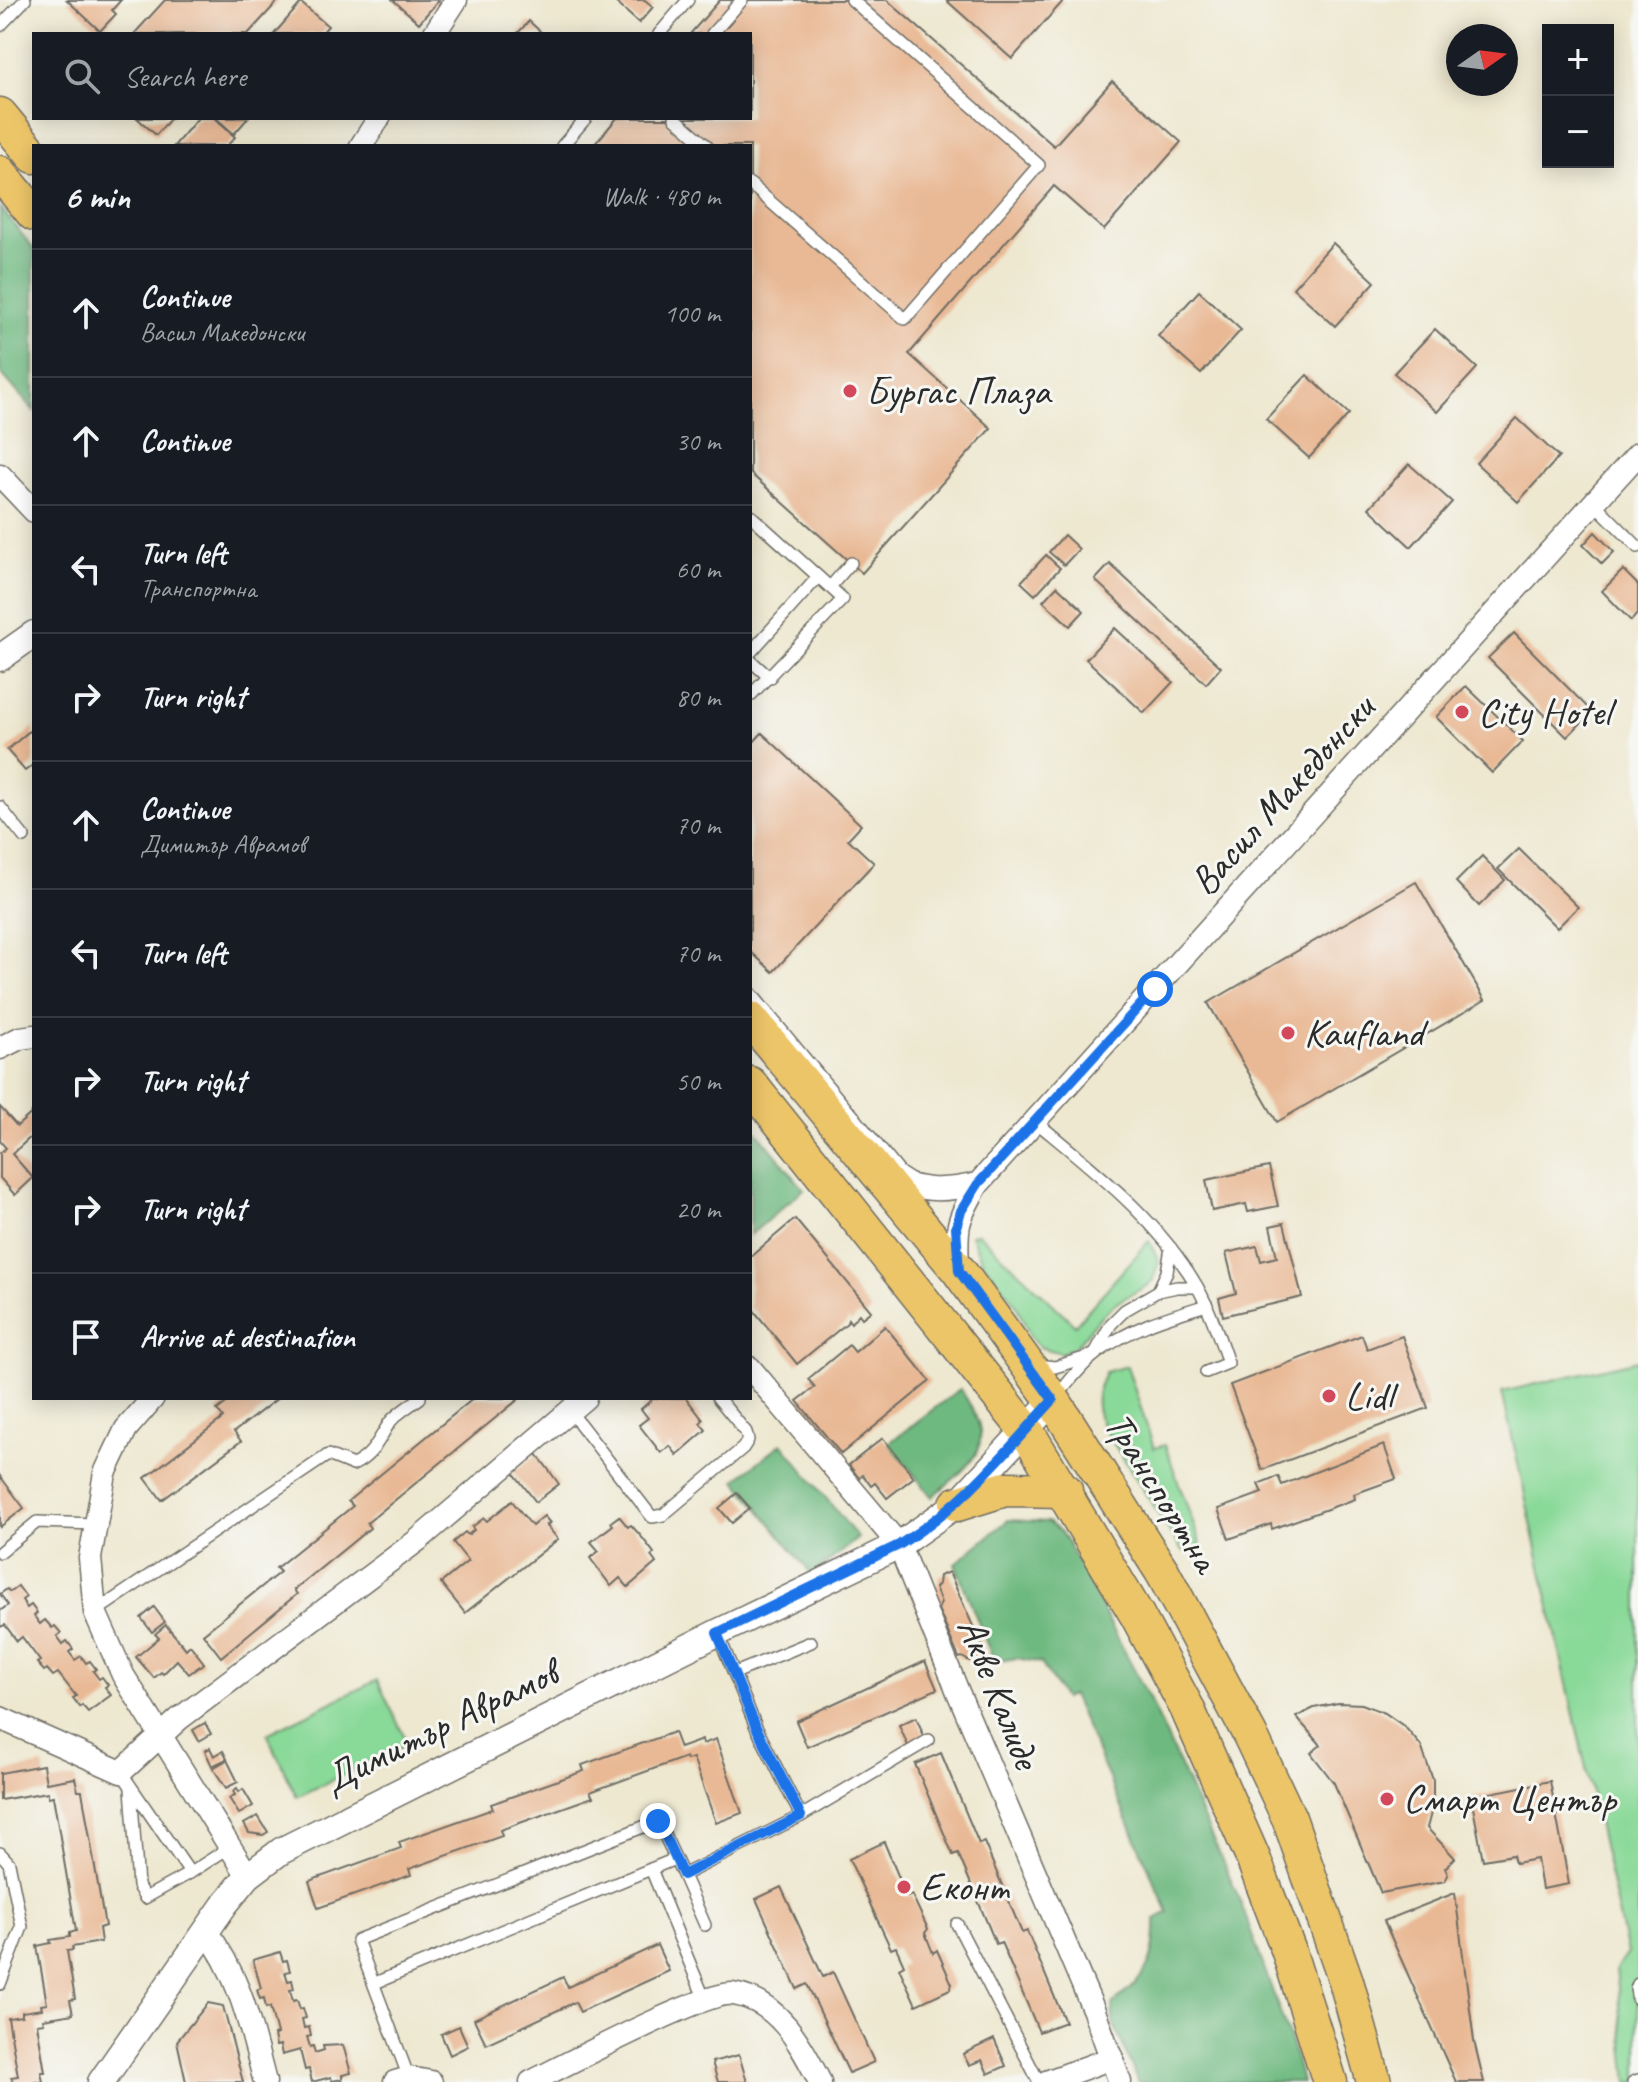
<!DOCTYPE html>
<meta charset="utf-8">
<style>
:root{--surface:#171b24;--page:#20242c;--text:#f1f3f6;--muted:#9ea1a6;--line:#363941}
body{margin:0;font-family:Caveat,sans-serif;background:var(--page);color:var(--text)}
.controls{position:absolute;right:24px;top:24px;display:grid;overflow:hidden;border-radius:0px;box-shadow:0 4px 20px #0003}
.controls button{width:72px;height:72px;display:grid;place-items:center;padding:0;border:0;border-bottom:2px solid var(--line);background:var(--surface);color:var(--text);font:40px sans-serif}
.compass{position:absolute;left:1446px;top:24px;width:72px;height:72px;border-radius:50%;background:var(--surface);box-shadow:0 4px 20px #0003;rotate:76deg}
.stop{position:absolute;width:24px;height:24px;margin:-18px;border:6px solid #1a73e8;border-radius:50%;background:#fff}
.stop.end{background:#1a73e8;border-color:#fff;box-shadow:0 2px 8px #0008}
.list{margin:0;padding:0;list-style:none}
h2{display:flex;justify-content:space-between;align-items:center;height:104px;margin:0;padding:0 32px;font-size:34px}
h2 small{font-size:26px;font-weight:400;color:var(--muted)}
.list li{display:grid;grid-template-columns:52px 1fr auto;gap:24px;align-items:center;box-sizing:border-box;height:128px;padding:0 32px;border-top:2px solid var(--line)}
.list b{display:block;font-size:30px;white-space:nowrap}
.list p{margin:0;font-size:26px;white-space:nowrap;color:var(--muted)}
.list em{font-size:26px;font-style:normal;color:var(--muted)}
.icon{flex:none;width:44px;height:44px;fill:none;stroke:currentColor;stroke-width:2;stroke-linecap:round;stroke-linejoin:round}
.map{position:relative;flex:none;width:1638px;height:2082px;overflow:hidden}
.search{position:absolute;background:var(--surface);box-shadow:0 4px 20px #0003;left:32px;top:32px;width:720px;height:88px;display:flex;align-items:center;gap:20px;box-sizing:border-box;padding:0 28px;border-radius:0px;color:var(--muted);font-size:30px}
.panel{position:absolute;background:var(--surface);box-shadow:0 4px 20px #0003;left:32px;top:144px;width:720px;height:1256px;border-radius:0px}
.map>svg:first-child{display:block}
.green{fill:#89d998;stroke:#5a8262;stroke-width:2}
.forest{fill:#6eb980;stroke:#4c7256;stroke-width:2}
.building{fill:#e9b995}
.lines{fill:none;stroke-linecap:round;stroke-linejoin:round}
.service-casing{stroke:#6f6d65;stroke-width:14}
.minor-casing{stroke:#6f6d65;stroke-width:25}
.tertiary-casing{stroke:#6f6d65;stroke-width:29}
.primary-casing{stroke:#6f6d65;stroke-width:37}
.service{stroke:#fff;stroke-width:11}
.minor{stroke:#fff;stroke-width:22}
.tertiary{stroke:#fff;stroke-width:26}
.primary{stroke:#edc569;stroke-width:34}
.route{stroke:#1a73e8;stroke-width:10}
.poi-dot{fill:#d1495b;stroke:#f6f6f2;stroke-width:3}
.labels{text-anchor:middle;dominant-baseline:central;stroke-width:6;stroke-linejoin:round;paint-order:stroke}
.poi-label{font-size:40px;fill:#2b2b2b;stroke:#f6f6f2;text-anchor:start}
.street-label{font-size:40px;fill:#2b2b2b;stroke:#f6f6f2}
</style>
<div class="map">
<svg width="1638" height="2082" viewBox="0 0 1638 2082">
<rect width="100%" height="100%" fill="#f6f6f2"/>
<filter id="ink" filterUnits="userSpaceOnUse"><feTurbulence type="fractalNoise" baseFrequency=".0125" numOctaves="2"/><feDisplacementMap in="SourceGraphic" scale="16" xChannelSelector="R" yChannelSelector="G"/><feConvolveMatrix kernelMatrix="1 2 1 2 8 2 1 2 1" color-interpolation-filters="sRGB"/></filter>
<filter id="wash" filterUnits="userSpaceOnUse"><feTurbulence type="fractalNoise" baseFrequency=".006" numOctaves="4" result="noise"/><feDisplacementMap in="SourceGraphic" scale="32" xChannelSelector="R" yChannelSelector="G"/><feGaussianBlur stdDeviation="1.8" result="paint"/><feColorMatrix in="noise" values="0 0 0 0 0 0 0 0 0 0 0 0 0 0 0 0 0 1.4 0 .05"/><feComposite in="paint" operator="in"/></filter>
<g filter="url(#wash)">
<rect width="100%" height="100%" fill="#eee8d0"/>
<g class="green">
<path d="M978,1233L1075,1325L1149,1241L1159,1261L1153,1280L1146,1286L1118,1302L1102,1315L1075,1347L1061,1353L1039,1347L1031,1338L1015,1303L980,1257L971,1235Z"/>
<path d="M1638,1360V2082H1628L1616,1969L1627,1953L1502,1392Z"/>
<path d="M1127,1366L1154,1448L1165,1445L1202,1548C1194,1552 1190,1553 1182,1551L1102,1425C1093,1403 1096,1393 1105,1372Z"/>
<path d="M377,1680L408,1744L297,1797L267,1734Z"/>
</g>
<g class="forest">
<path d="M0,207L34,249V411L0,372Z"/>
<path d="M750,1123L804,1189L750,1235Z"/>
<path d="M960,1389C999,1444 978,1459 932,1497L889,1443Z"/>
<path d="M782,1443L858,1538L812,1575L736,1480Z"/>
<path d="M1008,1520L1047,1522L1061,1532L1088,1581L1153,1706L1239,1898L1293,2048L1302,2082H1138L1113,2022L1112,2005C1146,1975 1156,1966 1155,1919L1168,1912L1072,1695L1064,1699L1041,1663L1017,1658L994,1662L955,1564Z"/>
</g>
<g id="blocks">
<g class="building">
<path d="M67,0H121L112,10L116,14L100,31Z"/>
<path d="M165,0H279L248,34H134Z"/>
<path d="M393,0H439L419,23Z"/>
<path d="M613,0H645L653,7L639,23Z"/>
<path d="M720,0H887L1054,146L1112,81L1181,142L1104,230L1054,186L909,354L991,428L862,573L750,473V146H593L617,118H750V34H690Z"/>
<path d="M946,0H1064L1012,59Z"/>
<path d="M301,3L328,26L321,34H274Z"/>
<path d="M529,21L543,34H517Z"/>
<path d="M137,118H171L156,135Z"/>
<path d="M198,118H214L235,137L227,146H174Z"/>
<path d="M216,118H248L234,134Z"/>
<path d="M1333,243L1375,282L1335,326L1293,288Z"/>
<path d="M1199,291L1241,330L1201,374L1158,336Z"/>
<path d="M1435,329L1477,368L1437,412L1394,373Z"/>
<path d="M1307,375L1349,414L1309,458L1266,419Z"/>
<path d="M1517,418L1559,457L1518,502L1476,463Z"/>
<path d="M1409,464L1452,502L1411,547L1369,508Z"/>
<path d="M1595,532L1614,552L1602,564L1583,545Z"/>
<path d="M1064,535L1079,549L1064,565L1049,552Z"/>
<path d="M1046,555L1060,568L1035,595L1021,582Z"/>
<path d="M1110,564L1221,667L1206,684L1095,580Z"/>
<path d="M1623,570L1638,585V613L1631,621L1602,591Z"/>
<path d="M1057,586L1084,611L1070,626L1043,601Z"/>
<path d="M1115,628L1173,682L1144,713L1086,659Z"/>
<path d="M1514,633L1592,712L1567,737L1488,658Z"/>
<path d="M1466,686L1523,741L1492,773L1436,717Z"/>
<path d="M34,727V764L25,771L7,750Z"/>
<path d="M762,733L861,825L848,839L874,863L773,972L750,951V746Z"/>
<path d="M1519,849L1578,907L1557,928L1498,869Z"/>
<path d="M1482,856L1505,880L1479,906L1456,882Z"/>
<path d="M1416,882L1485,1000L1277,1122L1208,1003Z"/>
<path d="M0,1107L17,1126L34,1111V1134L12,1154L33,1178L15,1195L0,1178V1153L6,1148L0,1141Z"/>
<path d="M1269,1167L1278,1206L1248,1212L1246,1204L1212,1211L1206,1180Z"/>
<path d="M795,1219L871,1311L862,1318L859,1314L851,1323L848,1319L847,1323L797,1364L752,1308L750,1310V1257Z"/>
<path d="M1284,1223L1302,1297L1223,1316L1219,1298L1236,1293L1226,1253L1257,1246L1261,1261L1277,1257L1270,1226Z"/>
<path d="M885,1326L930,1381L841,1454L797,1401L815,1387L808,1379L849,1345L855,1352Z"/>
<path d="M1362,1335L1367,1349L1402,1336L1428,1408L1262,1470L1230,1385Z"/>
<path d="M233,1398H278L234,1432L241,1441L162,1500L145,1478L223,1418L217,1410Z"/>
<path d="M474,1398H520L367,1523L370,1528L294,1590L297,1594L221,1657L203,1634L280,1572L276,1568L353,1506L348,1501Z"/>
<path d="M654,1398H686L703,1420L700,1423L706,1430L677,1455L670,1446L661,1453L639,1425L648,1418L641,1409Z"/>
<path d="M883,1438L914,1477L887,1498L875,1483L871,1486L863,1475L859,1478L849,1465Z"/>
<path d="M1384,1445L1396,1479L1354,1494L1355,1499L1272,1529L1271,1524L1229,1539L1218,1509L1262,1493L1258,1484L1278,1476L1282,1485Z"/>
<path d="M537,1454L559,1484L536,1502L513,1472Z"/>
<path d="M0,1476L24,1508L0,1527Z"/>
<path d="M737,1493L750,1508L732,1523L719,1508Z"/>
<path d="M512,1501L532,1526L544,1516L550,1523L546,1525L558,1539L465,1613L441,1583L468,1561L453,1542L465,1532L468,1535L474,1530L472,1527L484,1518L487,1521Z"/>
<path d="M619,1516L628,1527L631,1525L640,1535L654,1553L651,1556L656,1563L628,1587L620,1578L611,1586L590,1558L599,1551L591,1542L613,1525L611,1522Z"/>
<path d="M949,1572L988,1660L978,1665L975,1659L969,1661L962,1657L959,1658L938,1609L941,1603L935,1588L938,1584L939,1576Z"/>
<path d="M18,1586L26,1597L22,1600L27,1608L31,1605L37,1613L34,1616L40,1624L45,1620L52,1628L55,1626L61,1633L57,1636L63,1644L67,1641L73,1649L69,1652L75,1660L81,1656L86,1663L90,1661L96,1669L93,1671L99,1679L102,1677L108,1685L105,1687L111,1695L88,1712L82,1705L80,1707L73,1698L76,1696L58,1673L53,1676L47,1669L44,1671L37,1663L40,1661L22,1637L17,1641L5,1625L0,1627V1611L8,1605L0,1594L7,1589L10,1592Z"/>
<path d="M154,1607L165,1622L152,1632L141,1618Z"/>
<path d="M166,1625L186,1649L190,1645L204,1663L189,1674L177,1660L163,1674L161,1672L154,1678L136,1657L159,1638L155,1634Z"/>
<path d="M925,1661L937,1689L807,1747L796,1721Z"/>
<path d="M1338,1703L1362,1704L1385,1713L1405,1727L1421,1746L1433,1780V1805L1427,1828L1455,1858L1445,1868L1448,1875L1445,1881L1381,1893L1334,1783L1311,1753L1321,1745L1296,1717L1314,1708Z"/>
<path d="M916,1717L925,1738L908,1746L899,1725Z"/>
<path d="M205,1723L211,1734L199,1741L193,1730Z"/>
<path d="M674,1732L680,1748L702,1740L703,1744L716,1739L742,1813L716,1823L693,1758L687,1760L686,1757L590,1792L593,1797L500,1830L502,1836L409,1869L411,1875L318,1908L309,1881L401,1848L399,1842L493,1809L491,1804L584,1771L582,1765Z"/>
<path d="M210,1748L214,1756L223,1751L227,1759L212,1766L205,1751Z"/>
<path d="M941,1753L979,1844L984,1842L1022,1933L1027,1931L1065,2022L1039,2032L1001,1942L996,1944L958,1853L953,1855L915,1764Z"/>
<path d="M227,1760L238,1782L226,1788L213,1768Z"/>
<path d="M43,1765L46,1783L75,1778L78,1791H82L105,1926L99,1928L101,1942L72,1947L73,1950L67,1951L75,1999L70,2000L73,2014L43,2019L44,2023L37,2024L45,2072H41L43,2082H13L11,2077L18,2076L8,2018L22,2016V2012L42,2009L41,2005L47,2004L37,1946L51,1943L50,1940L70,1937V1933L76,1931L53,1796L48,1797V1792L0,1800V1773Z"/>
<path d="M1550,1781L1569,1884L1542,1889L1537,1859L1515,1863L1513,1855L1483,1860L1471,1797Z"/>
<path d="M237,1788L239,1792L243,1789L253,1806L239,1814L229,1798L235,1795L233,1791Z"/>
<path d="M258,1816L268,1832L263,1835L249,1833L244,1824Z"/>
<path d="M884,1842L907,1897L912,1895L928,1929L925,1933L933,1953L937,1950L952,1984L950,1989L916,2005L899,1968L904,1965L896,1947L891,1949L849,1859Z"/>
<path d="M781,1887L823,1977L833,1972L874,2062L849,2073L807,1984L797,1989L756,1899Z"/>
<path d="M1455,1893L1474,2041L1484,2082H1456L1384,1921Z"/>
<path d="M657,1945L669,1971L580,2012L575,2002L486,2044L474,2019L563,1977L568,1987Z"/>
<path d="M280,1952L283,1961L287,1960L290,1971L285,1972L288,1981L292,1980L294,1989L290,1990L293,2001L297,2000L300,2009L303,2008L306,2018L302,2019L304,2028L309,2027L311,2036L307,2037L310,2047L313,2046L315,2053L324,2050L323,2046L343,2045L351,2073L342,2075V2079L332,2081L331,2077L312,2082L309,2069L305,2070L300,2050L282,2055L280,2045L276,2046L274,2035L277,2034L270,2007L266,2008L264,1998L260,1999L257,1990L261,1988L253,1960Z"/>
<path d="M208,2003L223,2006L243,2082H186L177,2041Z"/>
<path d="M459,2026L468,2046L450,2055L441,2034Z"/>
<path d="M994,2039L1006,2066L988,2074L982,2060L969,2065L963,2054Z"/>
<path d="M739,2055L747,2082H718L712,2062Z"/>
</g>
</g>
</g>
<g filter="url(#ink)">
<use href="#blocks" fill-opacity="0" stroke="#6f6d65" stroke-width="2"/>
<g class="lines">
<g class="service-casing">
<g id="service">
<path d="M0,26L25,0"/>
<path d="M659,34L688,0"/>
<path d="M712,34L742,0"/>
<path d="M675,118L707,146"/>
<path d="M562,146L586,118"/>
<path d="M750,184L905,319L1039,165L852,0"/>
<path d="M1594,503L1638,547"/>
<path d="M750,515L843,599L750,696"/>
<path d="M830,587L851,563"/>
<path d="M750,653L818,577"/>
<path d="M750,660L770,678"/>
<path d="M0,807L24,837"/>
<path d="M750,992L850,1113L851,1126"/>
<path d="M851,1113L900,1173L911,1180"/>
<path d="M1035,1121C1095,1171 1159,1220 1198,1288C1211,1312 1219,1337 1228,1363L1206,1372"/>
<path d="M1158,1291L1177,1287H1197"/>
<path d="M1036,1365L1055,1367L1094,1355L1111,1324L1125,1310L1158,1291L1167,1272L1171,1248"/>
<path d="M1057,1396C1069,1382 1081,1365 1096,1354C1129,1328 1167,1317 1207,1305"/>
<path d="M570,1411L652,1517L663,1515L743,1448L748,1440L746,1432L718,1398"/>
<path d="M0,1552L37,1522L95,1524"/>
<path d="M95,1612L328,1455L353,1465C374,1455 378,1440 390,1422C397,1413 411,1405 420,1398"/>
<path d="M718,1634L756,1727L801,1816"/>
<path d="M735,1673L811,1642"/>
<path d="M121,1772L190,1873L230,1847"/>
<path d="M131,1788L138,1886L145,1898L190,1873"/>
<path d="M0,1853L9,1863L22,1927L0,1984"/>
<path d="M651,1869L705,2000"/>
<path d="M683,1875L705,1925"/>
<path d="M957,1924L1039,2082"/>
<path d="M375,1983L675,1859"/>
<path d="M1638,1984L1636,1989L1638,2000"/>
<path d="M409,2078L357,1940L658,1821L683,1875L801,1816L929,1740"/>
<path d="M1633,2082L1638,2080"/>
</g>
</g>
<g class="minor-casing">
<g id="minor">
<path d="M434,34L456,0"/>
<path d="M361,146L379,118"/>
<path d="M0,475L34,511"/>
<path d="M0,1048L20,1038L34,1036"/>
<path d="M883,1178C922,1190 938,1193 978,1184"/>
<path d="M958,1269C956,1227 956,1221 978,1184L1638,454"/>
<path d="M750,1368L899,1545L958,1692L1094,2011L1120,2082"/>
<path d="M153,1398L126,1429L105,1473L90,1558L95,1612L123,1675L248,1876"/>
<path d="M0,1718L121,1772L179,1719L418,1540L585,1398"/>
<path d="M205,1930C240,1974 251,2029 265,2082"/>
<path d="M395,2082L409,2078L431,2082"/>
<path d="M531,2082C563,2066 707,1990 733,1994C779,2001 801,2045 820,2082"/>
<path d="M1046,2082L1112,2058"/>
</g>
</g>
<g class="tertiary-casing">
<g id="tertiary">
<path d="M0,658L34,634"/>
<path d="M101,2082L225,1904L248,1876L281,1851L717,1633L899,1545L957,1504L1053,1400"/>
</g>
</g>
<g class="primary-casing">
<g id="primary">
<path d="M0,115L34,156"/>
<path d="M0,173L34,214"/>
<path d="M750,1019L959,1271L1053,1400L1163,1573L1250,1735L1289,1818L1346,1981L1374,2082"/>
<path d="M750,1084L1026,1430L1137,1615L1187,1708L1253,1858L1288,1949L1330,2082"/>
<path d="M957,1504L1005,1489L1065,1490"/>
</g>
</g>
<use href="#service" class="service"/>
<use href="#minor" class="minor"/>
<use href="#tertiary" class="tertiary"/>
<use href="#primary" class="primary"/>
</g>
</g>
<g class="lines" filter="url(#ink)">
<path class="route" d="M658,1821L683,1875L801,1816L756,1727L717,1633L899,1545C964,1504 1002,1456 1053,1400L959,1271L956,1227L961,1211L978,1184L1155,989"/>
</g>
<g class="poi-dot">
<circle cx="850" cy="391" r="8"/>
<circle cx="1462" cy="712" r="8"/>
<circle cx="1288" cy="1033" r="8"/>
<circle cx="1329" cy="1396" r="8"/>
<circle cx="1387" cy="1799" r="8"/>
<circle cx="904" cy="1887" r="8"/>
</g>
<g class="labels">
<g class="poi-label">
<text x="866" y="391">Бургас Плаза</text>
<text x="1478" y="712">City Hotel</text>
<text x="1304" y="1033">Kaufland</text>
<text x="1345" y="1396">Lidl</text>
<text x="1403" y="1799">Смарт Център</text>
<text x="920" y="1887">Еконт</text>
</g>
<g class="street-label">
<text transform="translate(1282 795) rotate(-48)">Васил Македонски</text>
<text transform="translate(1162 1492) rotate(58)">Транспортна</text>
<text transform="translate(999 1693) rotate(68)">Акве Калиде</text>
<text transform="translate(440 1726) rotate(-26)">Димитър Аврамов</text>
</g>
</g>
</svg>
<div class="controls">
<button>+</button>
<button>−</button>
</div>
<svg class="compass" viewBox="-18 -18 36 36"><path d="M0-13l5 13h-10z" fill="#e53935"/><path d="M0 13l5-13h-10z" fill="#9ea1a6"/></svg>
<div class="stop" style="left:1155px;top:989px"></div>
<div class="stop end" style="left:658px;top:1821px"></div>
<div class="search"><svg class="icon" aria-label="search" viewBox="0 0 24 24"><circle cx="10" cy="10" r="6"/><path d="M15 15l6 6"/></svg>Search here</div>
<section class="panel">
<h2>6 min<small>Walk · 480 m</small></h2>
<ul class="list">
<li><svg class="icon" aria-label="ahead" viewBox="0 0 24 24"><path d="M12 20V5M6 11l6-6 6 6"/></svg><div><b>Continue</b><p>Васил Македонски</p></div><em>100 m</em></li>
<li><svg class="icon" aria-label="ahead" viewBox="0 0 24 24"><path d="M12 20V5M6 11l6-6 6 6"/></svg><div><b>Continue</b></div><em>30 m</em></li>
<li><svg class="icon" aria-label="left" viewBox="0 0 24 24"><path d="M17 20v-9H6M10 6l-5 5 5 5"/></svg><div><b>Turn left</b><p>Транспортна</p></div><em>60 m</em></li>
<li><svg class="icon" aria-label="right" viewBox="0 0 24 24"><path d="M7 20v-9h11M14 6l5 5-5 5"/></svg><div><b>Turn right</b></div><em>80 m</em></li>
<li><svg class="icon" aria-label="ahead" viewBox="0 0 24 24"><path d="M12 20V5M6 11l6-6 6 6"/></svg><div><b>Continue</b><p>Димитър Аврамов</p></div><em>70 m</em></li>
<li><svg class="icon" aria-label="left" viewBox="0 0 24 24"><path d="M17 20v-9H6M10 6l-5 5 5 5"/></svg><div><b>Turn left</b></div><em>70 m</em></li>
<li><svg class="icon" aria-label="right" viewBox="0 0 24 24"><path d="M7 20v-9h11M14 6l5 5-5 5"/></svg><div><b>Turn right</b></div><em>50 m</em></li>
<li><svg class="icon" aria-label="right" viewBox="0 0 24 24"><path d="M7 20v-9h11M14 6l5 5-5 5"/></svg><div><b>Turn right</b></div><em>20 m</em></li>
<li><svg class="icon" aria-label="arrive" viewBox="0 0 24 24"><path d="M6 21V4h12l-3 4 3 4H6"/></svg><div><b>Arrive at destination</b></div></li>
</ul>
</section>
</div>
